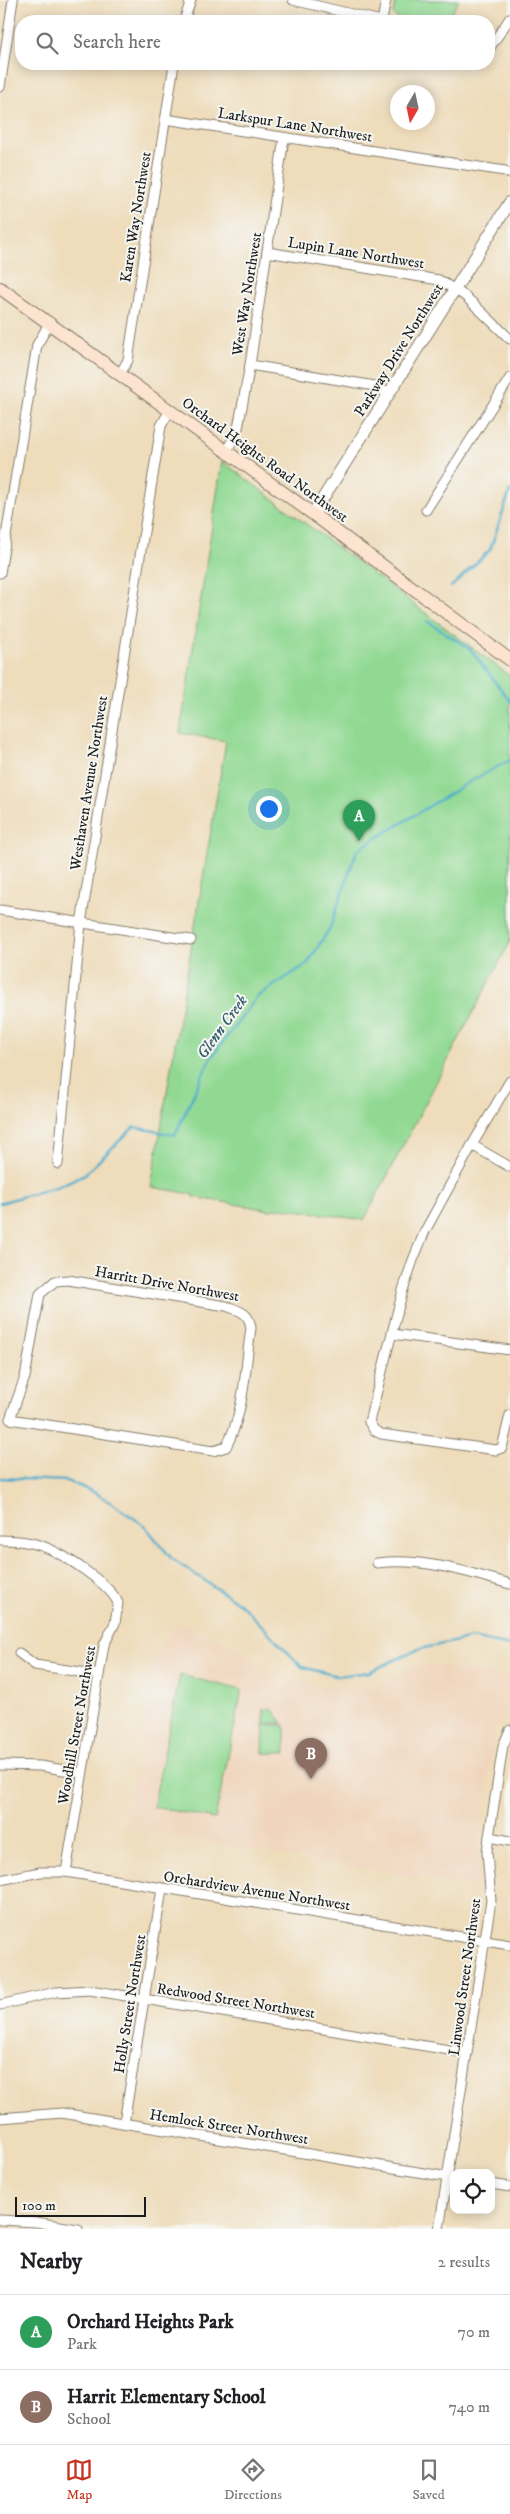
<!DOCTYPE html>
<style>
:root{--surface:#fff;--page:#f2f2f2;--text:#202124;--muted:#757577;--line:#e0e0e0;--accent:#c8321e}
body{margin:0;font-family:"IM FELL DW Pica",serif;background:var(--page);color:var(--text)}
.controls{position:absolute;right:15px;bottom:15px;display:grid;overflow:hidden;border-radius:10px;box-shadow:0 2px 12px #0003}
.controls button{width:45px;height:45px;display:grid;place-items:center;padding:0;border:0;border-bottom:1px solid var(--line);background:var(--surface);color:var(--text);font:25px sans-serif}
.compass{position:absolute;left:390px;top:85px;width:45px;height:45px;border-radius:50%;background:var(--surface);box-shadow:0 2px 12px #0003;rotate:189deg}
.scale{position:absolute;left:15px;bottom:12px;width:131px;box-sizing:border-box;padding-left:5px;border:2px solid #1c1c1c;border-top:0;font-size:14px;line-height:18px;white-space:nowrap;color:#1c1c1c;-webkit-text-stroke:4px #f6f6f2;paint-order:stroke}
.you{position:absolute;left:268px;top:808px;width:18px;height:18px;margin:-12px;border:4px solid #fff;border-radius:50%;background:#1a73e8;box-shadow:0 0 0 8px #1a73e833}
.badge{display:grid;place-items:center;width:32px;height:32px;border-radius:50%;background:var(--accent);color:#fff;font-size:16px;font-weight:700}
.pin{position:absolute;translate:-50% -41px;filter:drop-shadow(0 1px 2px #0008)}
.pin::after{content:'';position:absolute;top:26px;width:18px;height:15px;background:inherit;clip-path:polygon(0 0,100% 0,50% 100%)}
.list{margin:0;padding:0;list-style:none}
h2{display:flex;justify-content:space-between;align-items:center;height:65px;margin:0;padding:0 20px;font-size:21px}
h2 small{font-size:16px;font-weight:400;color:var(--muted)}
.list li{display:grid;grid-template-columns:32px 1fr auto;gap:15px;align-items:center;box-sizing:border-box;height:75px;padding:0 20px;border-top:1px solid var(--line)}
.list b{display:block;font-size:19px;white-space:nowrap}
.list p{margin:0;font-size:16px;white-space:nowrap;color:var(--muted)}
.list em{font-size:16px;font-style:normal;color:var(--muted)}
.icon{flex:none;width:28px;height:28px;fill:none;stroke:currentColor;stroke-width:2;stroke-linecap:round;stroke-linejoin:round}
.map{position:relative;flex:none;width:510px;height:2229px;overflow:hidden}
.search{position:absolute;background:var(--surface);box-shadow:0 2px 12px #0003;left:15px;right:15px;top:15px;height:55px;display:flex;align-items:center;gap:12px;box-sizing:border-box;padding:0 18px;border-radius:20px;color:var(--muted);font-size:19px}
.sheet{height:215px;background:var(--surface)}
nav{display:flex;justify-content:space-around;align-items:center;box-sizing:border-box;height:70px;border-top:1px solid var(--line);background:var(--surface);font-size:14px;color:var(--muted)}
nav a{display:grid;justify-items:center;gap:2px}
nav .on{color:var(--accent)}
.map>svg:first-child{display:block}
.built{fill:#f0d5bc}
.green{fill:#91d993;stroke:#567a58}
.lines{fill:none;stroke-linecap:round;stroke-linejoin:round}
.stream{stroke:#4cabcb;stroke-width:2.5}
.minor-casing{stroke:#857c6b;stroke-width:11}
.tertiary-casing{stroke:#857c6b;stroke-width:13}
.secondary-casing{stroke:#857c6b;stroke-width:14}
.minor{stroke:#fff;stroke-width:9}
.tertiary{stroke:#fff;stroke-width:11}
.secondary{stroke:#fde4d1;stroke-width:12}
.labels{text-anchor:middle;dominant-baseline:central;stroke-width:4;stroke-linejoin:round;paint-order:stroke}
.street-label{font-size:15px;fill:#1c1c1c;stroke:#f6f6f2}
.water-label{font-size:16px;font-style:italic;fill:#325c6b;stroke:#f6f6f2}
</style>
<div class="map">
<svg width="510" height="2229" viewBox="0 0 510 2229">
<rect width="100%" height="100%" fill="#f6f6f2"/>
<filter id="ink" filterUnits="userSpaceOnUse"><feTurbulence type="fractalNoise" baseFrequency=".02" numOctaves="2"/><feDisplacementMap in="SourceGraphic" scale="10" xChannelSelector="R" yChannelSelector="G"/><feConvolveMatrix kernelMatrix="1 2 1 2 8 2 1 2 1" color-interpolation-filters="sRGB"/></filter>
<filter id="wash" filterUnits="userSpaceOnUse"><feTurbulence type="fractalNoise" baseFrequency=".0096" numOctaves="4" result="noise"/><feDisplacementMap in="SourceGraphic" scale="20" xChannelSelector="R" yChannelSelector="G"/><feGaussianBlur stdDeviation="1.12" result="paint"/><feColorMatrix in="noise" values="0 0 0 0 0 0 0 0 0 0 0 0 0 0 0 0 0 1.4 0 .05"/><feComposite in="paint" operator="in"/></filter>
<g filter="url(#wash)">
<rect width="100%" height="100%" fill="#eedcba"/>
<path class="built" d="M176,1624L222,1640L246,1653L282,1683L295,1681H304L315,1687L369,1688L379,1687L412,1667L427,1665L510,1676V1705L495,1730L477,1851L481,1888L125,1828L154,1659Z"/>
<g class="green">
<path d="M396,0H459L447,21H400L393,14Z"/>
<path d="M222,461L510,676V942L364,1220L282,1208L270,1210L193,1197L192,1194L151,1187L226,741L180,733Z"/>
<path d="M180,1675L242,1690L215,1819L153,1807Z"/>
<path d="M264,1709H272L283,1723H264Z"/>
<path d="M264,1725H285L286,1753H263Z"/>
</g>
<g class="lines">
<g class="stream">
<path d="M451,587L490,550L510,491"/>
<path d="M427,621L470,649L510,701"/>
<path d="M0,1203L59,1186L85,1174L134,1127L175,1135L210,1059L258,996L307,964L330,928L357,850L471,781L510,760"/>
<path d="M0,1478L67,1481L96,1493L144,1525L172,1559L243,1606L302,1667L337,1676L369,1672L419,1649L472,1638L510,1646"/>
</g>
</g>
</g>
<g filter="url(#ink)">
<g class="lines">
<g class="minor-casing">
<g id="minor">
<path d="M293,0L381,21"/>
<path d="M184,21L191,0"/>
<path d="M382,21L386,0"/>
<path d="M489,49L510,18"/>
<path d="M0,87L13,0"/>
<path d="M165,119L505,171L510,174"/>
<path d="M267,252L439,280L465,296L510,339"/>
<path d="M250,365L375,386L389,394"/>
<path d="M120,374L128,360L174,64"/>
<path d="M227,451L238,428L250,365L284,138"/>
<path d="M426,510L510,378"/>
<path d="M0,573L37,345L50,322"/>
<path d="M0,910L191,940"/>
<path d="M472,1145L510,1081"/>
<path d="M58,1164L81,923L161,426L170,410"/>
<path d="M510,1167L472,1145L425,1231L413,1260L403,1290L369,1422L374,1430L381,1434L496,1450L502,1448L510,1415"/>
<path d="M68,1280L226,1306C240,1311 249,1312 251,1328C245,1367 245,1412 226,1447L213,1451L10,1419L25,1377L40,1294L55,1281Z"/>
<path d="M393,1334L510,1350"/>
<path d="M0,1540C14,1540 28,1541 42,1546C62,1553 110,1584 118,1603L115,1623L104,1645L66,1872"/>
<path d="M377,1563C421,1557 468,1572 510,1584"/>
<path d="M19,1653L35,1665L99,1675"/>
<path d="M0,1765L40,1766L82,1773"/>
<path d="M489,1837L510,1841"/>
<path d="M0,1880L40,1872H66L510,1945"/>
<path d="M0,2005L56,1992L90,1990L467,2053"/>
<path d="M0,2118L62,2113L454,2178"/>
<path d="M124,2123L162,1889"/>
<path d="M491,2184L510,2187"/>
<path d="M0,2220L36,2222L78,2229"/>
<path d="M439,2229L491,1901L487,1852L489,1837L503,1746L510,1730"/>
</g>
</g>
<g class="tertiary-casing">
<path id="tertiary" d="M313,514L510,202"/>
</g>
<g class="secondary-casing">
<path id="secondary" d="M0,288L313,514L510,660"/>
</g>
<use href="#minor" class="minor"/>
<use href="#tertiary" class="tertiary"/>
<use href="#secondary" class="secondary"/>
</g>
</g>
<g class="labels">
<g class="street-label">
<text transform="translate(295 125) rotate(9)">Larkspur Lane Northwest</text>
<text transform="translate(136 217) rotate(-81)">Karen Way Northwest</text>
<text transform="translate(356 253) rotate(9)">Lupin Lane Northwest</text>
<text transform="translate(247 294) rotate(-81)">West Way Northwest</text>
<text transform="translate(399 350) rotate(-58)">Parkway Drive Northwest</text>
<text transform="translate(265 460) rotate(36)">Orchard Heights Road Northwest</text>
<text transform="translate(89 783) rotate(-81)">Westhaven Avenue Northwest</text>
<text transform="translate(167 1284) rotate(10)">Harritt Drive Northwest</text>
<text transform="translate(77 1725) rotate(-80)">Woodhill Street Northwest</text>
<text transform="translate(257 1891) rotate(9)">Orchardview Avenue Northwest</text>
<text transform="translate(465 1977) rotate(-82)">Linwood Street Northwest</text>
<text transform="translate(236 2001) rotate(9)">Redwood Street Northwest</text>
<text transform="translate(130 2004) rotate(-81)">Holly Street Northwest</text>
<text transform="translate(229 2127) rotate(9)">Hemlock Street Northwest</text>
</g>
<g class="water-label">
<text transform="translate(222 1027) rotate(-54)">Glenn Creek</text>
</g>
</g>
</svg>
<div class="controls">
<button><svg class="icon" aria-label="locate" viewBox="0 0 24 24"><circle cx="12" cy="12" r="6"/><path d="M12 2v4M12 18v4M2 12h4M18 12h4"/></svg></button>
</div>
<svg class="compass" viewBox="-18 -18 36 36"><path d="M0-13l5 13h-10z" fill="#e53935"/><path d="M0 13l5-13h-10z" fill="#757577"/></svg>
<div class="scale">100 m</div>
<div class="you"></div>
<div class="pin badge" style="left:359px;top:841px;background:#2e9e5b">A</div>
<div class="pin badge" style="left:311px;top:1779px;background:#8d6e63">B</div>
<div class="search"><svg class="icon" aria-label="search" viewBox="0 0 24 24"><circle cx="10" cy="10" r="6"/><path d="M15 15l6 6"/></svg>Search here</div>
</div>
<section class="sheet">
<h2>Nearby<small>2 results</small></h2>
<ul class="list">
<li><span class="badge" style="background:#2e9e5b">A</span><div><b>Orchard Heights Park</b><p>Park</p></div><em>70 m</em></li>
<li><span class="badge" style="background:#8d6e63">B</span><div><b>Harrit Elementary School</b><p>School</p></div><em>740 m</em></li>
</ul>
</section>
<nav>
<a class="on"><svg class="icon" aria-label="map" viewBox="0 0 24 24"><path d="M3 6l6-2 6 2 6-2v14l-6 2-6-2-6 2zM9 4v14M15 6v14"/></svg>Map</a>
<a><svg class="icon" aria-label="directions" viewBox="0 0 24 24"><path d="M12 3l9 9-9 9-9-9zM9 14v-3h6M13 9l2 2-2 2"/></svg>Directions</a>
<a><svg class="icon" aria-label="saved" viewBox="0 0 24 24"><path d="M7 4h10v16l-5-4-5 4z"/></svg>Saved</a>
</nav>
